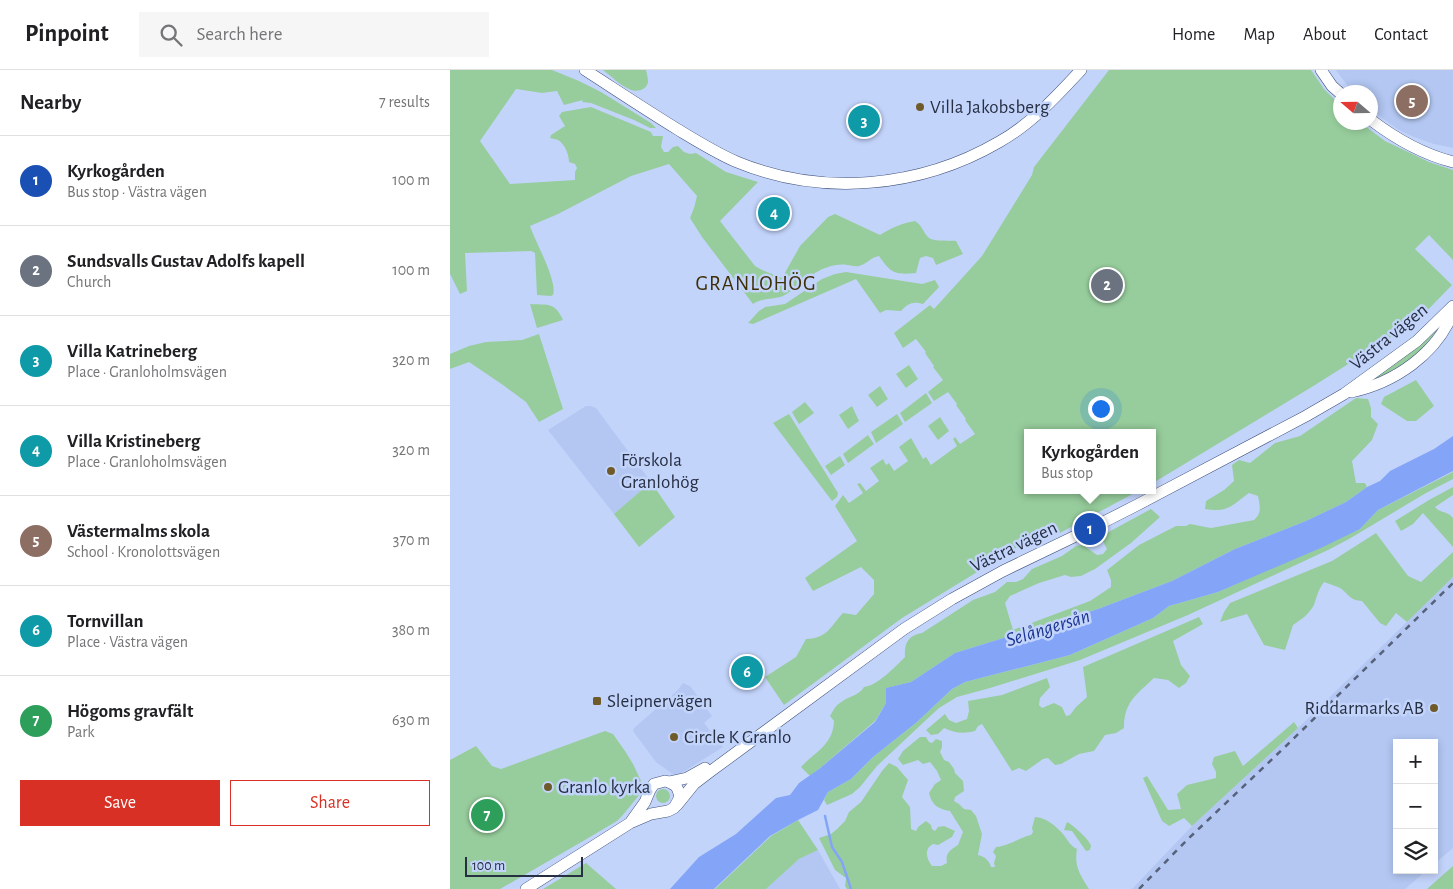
<!DOCTYPE html>
<meta charset="utf-8">
<style>
:root{--surface:#fff;--page:#f6f6f6;--text:#202124;--muted:#757577;--line:#e0e0e0;--accent:#d93025}
body{margin:0;font-family:"Alegreya Sans",sans-serif;background:var(--page);color:var(--text)}
.controls{position:absolute;right:15px;bottom:15px;display:grid;overflow:hidden;border-radius:0px;box-shadow:0 2px 8px #0003}
.controls button{width:45px;height:45px;display:grid;place-items:center;padding:0;border:0;border-bottom:1px solid var(--line);background:var(--surface);color:var(--text);font:25px sans-serif}
.compass{position:absolute;left:883px;top:15px;width:45px;height:45px;border-radius:50%;background:var(--surface);box-shadow:0 2px 8px #0003;rotate:290deg}
.scale{position:absolute;left:15px;bottom:12px;width:118px;box-sizing:border-box;padding-left:5px;border:2px solid #272f43;border-top:0;font-size:14px;line-height:18px;white-space:nowrap;color:#272f43;-webkit-text-stroke:4px #c3d4fb;paint-order:stroke}
.you{position:absolute;left:650px;top:338px;width:18px;height:18px;margin:-12px;border:4px solid #fff;border-radius:50%;background:#1a73e8;box-shadow:0 0 0 8px #1a73e833}
.badge{display:grid;place-items:center;width:32px;height:32px;border-radius:50%;background:var(--accent);color:#fff;font-size:16px;font-weight:700}
.pin{position:absolute;translate:-50% -50%;border:2px solid #fff;box-shadow:0 1px 5px #0006}
.popup{position:absolute;left:574px;top:359px;width:132px;height:65px;box-sizing:border-box;display:grid;place-content:center;border-radius:0px;background:var(--surface);filter:drop-shadow(0 1px 4px #0005);font-size:16px;white-space:nowrap;color:var(--muted)}
.popup b{font-size:19px;color:var(--text)}
.popup::after{content:'';position:absolute;left:50%;top:100%;margin-left:-10px;border:10px solid transparent;border-top-color:var(--surface)}
.list{margin:0;padding:0;list-style:none}
h2{display:flex;justify-content:space-between;align-items:center;height:65px;margin:0;padding:0 20px;font-size:21px}
h2 small{font-size:16px;font-weight:400;color:var(--muted)}
.list li{display:grid;grid-template-columns:32px 1fr auto;gap:15px;align-items:center;box-sizing:border-box;height:90px;padding:0 20px;border-top:1px solid var(--line)}
.list b{display:block;font-size:19px;white-space:nowrap}
.list p{margin:0;font-size:16px;white-space:nowrap;color:var(--muted)}
.list em{font-size:16px;font-style:normal;color:var(--muted)}
.actions{display:flex;gap:10px;padding:15px 20px}
.actions a{flex:1;padding:11px 0;border:1px solid var(--accent);border-radius:0px;text-align:center;font-size:18px;color:var(--accent)}
.actions .main{background:var(--accent);color:#fff}
.icon{flex:none;width:28px;height:28px;fill:none;stroke:currentColor;stroke-width:2;stroke-linecap:round;stroke-linejoin:round}
.map{position:relative;flex:none;width:1003px;height:819px;overflow:hidden}
header{display:flex;align-items:center;gap:30px;box-sizing:border-box;height:70px;padding:0 25px;background:var(--surface);border-bottom:1px solid var(--line)}
header strong{font-size:24px}
nav{display:flex;gap:28px;margin-inline-start:auto;font-size:18px}
.search{width:350px;height:45px;background:var(--page);display:flex;align-items:center;gap:12px;box-sizing:border-box;padding:0 18px;border-radius:0px;color:var(--muted);font-size:19px}
main{display:flex}
aside{flex:1;background:var(--surface)}
.map>svg:first-child{display:block}
.built{fill:#b3c7f2}
.green{fill:#97cd9c}
.water{fill:#84a5f7}
.lines{fill:none;stroke-linecap:round;stroke-linejoin:round}
.stream{stroke:#84a5f7;stroke-width:2.5}
.tertiary-casing{stroke:#3f507a;stroke-width:12}
.tertiary{stroke:#fff;stroke-width:11}
.rail{stroke:#56617a;stroke-width:2.5;stroke-dasharray:6 6;stroke-linecap:butt}
.poi-dot{fill:#6f5b2a;stroke:#c3d4fb;stroke-width:2}
.labels{text-anchor:middle;dominant-baseline:central;stroke-width:5;stroke-linejoin:round;paint-order:stroke}
.poi-label{font-size:19px;fill:#272f43;stroke:#c3d4fb;text-anchor:start}
.street-label{font-size:19px;fill:#272f43;stroke:#c3d4fb}
.water-label{font-size:20px;font-style:italic;fill:#1d3692;stroke:#c3d4fb}
.quarter-label{font-size:21px;letter-spacing:1px;fill:#3f2f05;stroke:#c3d4fb}
</style>
<header>
<strong>Pinpoint</strong>
<div class="search"><svg class="icon" aria-label="search" viewBox="0 0 24 24"><circle cx="10" cy="10" r="6"/><path d="M15 15l6 6"/></svg>Search here</div>
<nav><a>Home</a><a>Map</a><a>About</a><a>Contact</a></nav>
</header>
<main>
<aside>
<h2>Nearby<small>7 results</small></h2>
<ul class="list">
<li><span class="badge" style="background:#1a4fb4">1</span><div><b>Kyrkogården</b><p>Bus stop · Västra vägen</p></div><em>100 m</em></li>
<li><span class="badge" style="background:#6b7280">2</span><div><b>Sundsvalls Gustav Adolfs kapell</b><p>Church</p></div><em>100 m</em></li>
<li><span class="badge" style="background:#0f9aa8">3</span><div><b>Villa Katrineberg</b><p>Place · Granloholmsvägen</p></div><em>320 m</em></li>
<li><span class="badge" style="background:#0f9aa8">4</span><div><b>Villa Kristineberg</b><p>Place · Granloholmsvägen</p></div><em>320 m</em></li>
<li><span class="badge" style="background:#8d6e63">5</span><div><b>Västermalms skola</b><p>School · Kronolottsvägen</p></div><em>370 m</em></li>
<li><span class="badge" style="background:#0f9aa8">6</span><div><b>Tornvillan</b><p>Place · Västra vägen</p></div><em>380 m</em></li>
<li><span class="badge" style="background:#2e9e5b">7</span><div><b>Högoms gravfält</b><p>Park</p></div><em>630 m</em></li>
</ul>
<div class="actions"><a class="main">Save</a><a>Share</a></div>
</aside>
<div class="map">
<svg width="1003" height="819" viewBox="0 0 1003 819">
<rect width="100%" height="100%" fill="#c3d4fb"/>
<g class="built">
<path d="M886,0H1003V78L984,74L964,67L949,60L921,40V22H902Z"/>
<path d="M136,336H141L146,338L201,412L164,444L98,360Z"/>
<path d="M1003,507V778L984,794V673H947V800H977L955,819H682L742,756L848,658Z"/>
<path d="M233,613L240,616L262,646L254,653L273,677L230,704L224,705L206,692L183,661L184,658L228,620Z"/>
<path d="M368,780L390,819H316L349,789Z"/>
</g>
<g class="green">
<path d="M0,0H102L129,11L151,22L201,53L206,58H200L184,50L141,33L132,32L133,30L114,35L107,21L92,23L66,19L30,71L60,114L125,110V102L127,98L125,94L119,92C119,85 115,74 108,70C106,69 103,69 100,68L101,65L115,56L109,46L112,42L141,37L201,62L203,66H213L211,77L214,82H218L223,77L228,76L234,82L240,84L246,83L276,102L308,112L270,151L305,196L312,200L332,208L350,176L378,147L385,144L430,165C441,158 452,153 465,151C472,155 473,162 478,167C482,172 499,170 506,171L513,184L486,195L483,188L476,186L470,188L466,203C444,205 441,203 429,186C421,187 417,194 409,196C405,197 401,195 397,195C392,194 383,195 378,197C361,202 348,218 333,226C323,230 314,227 303,234L252,167L240,148L244,138L247,126L219,94L181,106L108,144L80,156C85,171 108,212 103,225L101,226L87,225L85,183L81,181L15,183L17,221L10,224L0,204Z"/>
<path d="M153,0H196C197,4 198,8 198,12C197,20 186,23 179,19C171,16 161,6 153,0Z"/>
<path d="M659,0H861L874,19L890,35L891,52L911,53L935,71L956,81L979,92L1003,100V190L979,165L965,179L1002,215L968,250L865,315L703,413L702,363H578V420H690L608,464L574,474L545,488L537,496L452,548L334,635L315,607L346,587L356,569C378,568 380,557 393,543L406,545L424,524V510L411,497L363,521L355,508L407,471L385,436L393,425L399,433L413,423L407,414L410,413L416,421L429,411L420,398L433,389L436,395L439,393L444,401L458,391L449,377L461,368L473,389L476,387L481,395L507,376L503,369L505,367L510,374L525,364L515,350L516,349L506,335L507,334L498,322L484,331L478,322L493,310L483,297L484,296L475,283L476,282L466,269L453,278L444,263L480,235L484,239L532,186L582,105L584,97Z"/>
<path d="M396,202L472,214L485,210L489,217L473,234C463,231 458,233 451,241L436,240L430,243L406,209L303,254L298,253L309,241L315,237L335,234L372,209L385,204Z"/>
<path d="M80,234C98,235 105,232 113,250L87,258Z"/>
<path d="M992,252C978,275 962,291 938,303C930,307 922,311 913,313Z"/>
<path d="M89,264L113,339L89,352L76,332L53,315L19,292L0,299V284L19,276L36,272L72,270Z"/>
<path d="M459,295L468,309L456,318L446,304Z"/>
<path d="M966,310L984,336L966,351H957L931,334L934,327Z"/>
<path d="M430,316L438,329L427,337L418,325Z"/>
<path d="M476,323L482,333L455,352L450,343Z"/>
<path d="M906,328L918,329L921,338V347L928,354L922,370L902,391L906,413H915L917,417L896,432L856,451L785,479L722,511L648,539L505,583L461,612L437,618L436,633L425,651L369,699L360,706L351,697C366,681 383,675 384,651L380,646C383,641 385,636 390,633C398,626 409,626 414,617C427,616 445,597 455,587C454,574 458,565 472,563L523,530L545,522L557,512H566L573,509L582,499L612,486L626,476L633,475L647,485L653,484L657,479L651,468L655,464L701,439L710,447L681,473L645,499L631,506L621,507L615,505L589,513L560,526L555,533L563,560L640,531L661,517V510L657,500L689,475L726,456H736L740,454L761,458L804,450C812,443 810,436 808,426L799,423C781,436 778,443 755,439L756,431L774,420L784,411L782,395L789,390L800,393L825,373L850,366Z"/>
<path d="M355,332L364,343L349,354L343,344L342,342Z"/>
<path d="M402,336L409,351L398,359L389,345Z"/>
<path d="M339,344L388,423L387,427L382,431L323,353Z"/>
<path d="M447,344L453,354L426,373L421,362Z"/>
<path d="M490,347L499,361L488,370L478,356Z"/>
<path d="M418,365L424,374L398,393L393,384Z"/>
<path d="M390,386L395,395L381,405L375,396Z"/>
<path d="M1003,402V409L976,423L899,469L878,480L738,545L630,590L540,618L507,627L489,638L476,650L427,696L410,717L402,724L377,735L374,730L378,722L401,709L423,687L467,652L502,619L515,612L620,585L703,548L719,536L768,522L910,459L928,440Z"/>
<path d="M201,412L225,447L189,477L164,444Z"/>
<path d="M1003,417V425L985,437C991,444 996,440 1003,448V477L973,443L963,454L951,461L945,451L979,430Z"/>
<path d="M926,463L958,506L971,512L1003,482V507L957,552L946,543L936,556L930,553L912,531C899,530 900,525 890,518C886,516 879,514 874,512C868,520 867,526 864,535C859,544 852,549 843,555L835,580L814,575L797,544L770,552L774,542L780,533L882,491Z"/>
<path d="M749,547L753,554L723,571L731,595L740,606L736,613L729,618L718,610L704,608C686,625 674,632 674,658L666,663L655,665L644,681L629,684L611,694L605,695L598,688L593,689L576,701L569,698L562,701L532,654L528,656L525,661C514,664 504,663 494,658L488,664L481,665L476,660L495,644L499,650L506,653L517,649L519,641L518,631L552,625L597,608L600,617L590,628L589,635L592,638L604,633L612,637L616,646L620,645L626,637L637,627L633,597Z"/>
<path d="M844,652L848,658L742,756L734,748L719,756L712,751L693,708L697,706L718,740L731,739L727,724L737,715L766,708V702L762,694L764,687L785,681L793,696Z"/>
<path d="M155,661L163,664L175,681L183,694L192,713V719L190,724L172,746L167,751L140,767L50,819H0V690L26,676L42,696L51,699Z"/>
<path d="M470,667H476L479,672L482,673L486,669L492,671V677L490,682L494,690L499,692L504,699L505,703L513,711L514,721L505,727L504,731L509,734L514,739L521,740L526,746L532,764L528,785C535,787 539,790 541,797H545L544,793L546,786L543,782L546,777C559,776 568,768 581,765L583,762L582,758L585,747C595,747 606,756 613,764C618,770 620,776 627,779C624,797 630,804 639,819H397L395,816L396,808L385,800L369,768L381,764L387,759L395,751L399,742L411,732L432,701L439,693L447,697L458,710L452,727L460,737L461,759L466,761L468,757L476,751L481,755L482,759L485,761L488,757L494,756L505,761L502,767L488,775L483,774C474,779 476,788 482,796H491L497,793C495,783 500,780 508,775L513,762L500,741C489,739 482,736 479,723L485,714L491,710L487,701L480,692L473,694L468,690L453,695L448,689L453,681Z"/>
<circle cx="213" cy="726" r="7"/>
<path d="M348,750L368,780L349,789L316,819H265L321,766Z"/>
<path d="M617,752C622,754 640,770 641,776C641,777 640,778 640,780L636,781L622,761L614,760Z"/>
<path d="M136,793L166,819H93Z"/>
<path d="M1003,796V819H977Z"/>
</g>
<path class="water" d="M1003,366V401L928,440L910,459L873,477L768,522L719,536L703,548L620,585L515,612L502,619L467,652L423,687L401,709L378,722L368,740L348,750L320,766L264,819H220L249,787L286,764L326,728L340,725L349,713L369,699L425,652L436,633V618L461,612L505,583L648,539L722,511L785,479L856,451L896,432L917,417L930,411L940,401L984,379Z"/>
<g class="lines">
<path class="stream" d="M375,746L382,777L392,792L401,819"/>
<g class="tertiary-casing">
<g id="tertiary">
<path d="M135,0C166,20 196,40 227,59C247,71 266,83 287,92C372,127 470,118 549,72C581,54 606,27 631,0"/>
<path d="M871,0L882,16L891,24"/>
<path d="M921,50C946,69 972,84 1003,92"/>
<path d="M901,322C944,313 987,284 1003,242"/>
<path d="M219,712L237,708L255,698"/>
<path d="M227,735L244,714L261,701L454,559L502,529L553,501L640,459L687,435L856,346L894,324L967,271L1003,236"/>
<path d="M76,819L180,753L201,744L218,741L224,738L230,727L228,720L226,716L219,712L215,711L204,714L200,720L195,732L180,753"/>
</g>
</g>
<use href="#tertiary" class="tertiary"/>
<path class="rail" d="M689,819L738,769L836,676L1003,513"/>
</g>
<g class="poi-dot">
<circle cx="470" cy="37" r="5"/>
<circle cx="161" cy="401" r="5"/>
<rect x="142" y="626" width="10" height="10" rx="2.5"/>
<circle cx="984" cy="638" r="5"/>
<circle cx="224" cy="667" r="5"/>
<circle cx="98" cy="717" r="5"/>
</g>
<g class="labels">
<g class="poi-label">
<text x="480" y="37">Villa Jakobsberg</text>
<text x="171" y="390">Förskola<tspan x="171" dy="22">Granlohög</tspan></text>
<text x="157" y="631">Sleipnervägen</text>
<text x="974" y="638" text-anchor="end">Riddarmarks AB</text>
<text x="234" y="667">Circle K Granlo</text>
<text x="108" y="717">Granlo kyrka</text>
</g>
<g class="street-label">
<text transform="translate(939 267) rotate(-39)">Västra vägen</text>
<text transform="translate(564 477) rotate(-26)">Västra vägen</text>
</g>
<g class="water-label">
<text transform="translate(598 558) rotate(-17)">Selångersån</text>
</g>
<g class="quarter-label">
<text x="306" y="213">GRANLOHÖG</text>
</g>
</g>
</svg>
<div class="controls">
<button>+</button>
<button>−</button>
<button><svg class="icon" aria-label="layers" viewBox="0 0 24 24"><path d="M12 4l9 5-9 5-9-5zM3 14l9 5 9-5"/></svg></button>
</div>
<svg class="compass" viewBox="-18 -18 36 36"><path d="M0-13l5 13h-10z" fill="#e53935"/><path d="M0 13l5-13h-10z" fill="#757577"/></svg>
<div class="scale">100 m</div>
<div class="you"></div>
<div class="pin badge" style="left:640px;top:459px;background:#1a4fb4">1</div>
<div class="popup"><b>Kyrkogården</b>Bus stop</div>
<div class="pin badge" style="left:657px;top:215px;background:#6b7280">2</div>
<div class="pin badge" style="left:414px;top:51px;background:#0f9aa8">3</div>
<div class="pin badge" style="left:324px;top:143px;background:#0f9aa8">4</div>
<div class="pin badge" style="left:962px;top:31px;background:#8d6e63">5</div>
<div class="pin badge" style="left:297px;top:602px;background:#0f9aa8">6</div>
<div class="pin badge" style="left:37px;top:745px;background:#2e9e5b">7</div>
</div>
</main>
